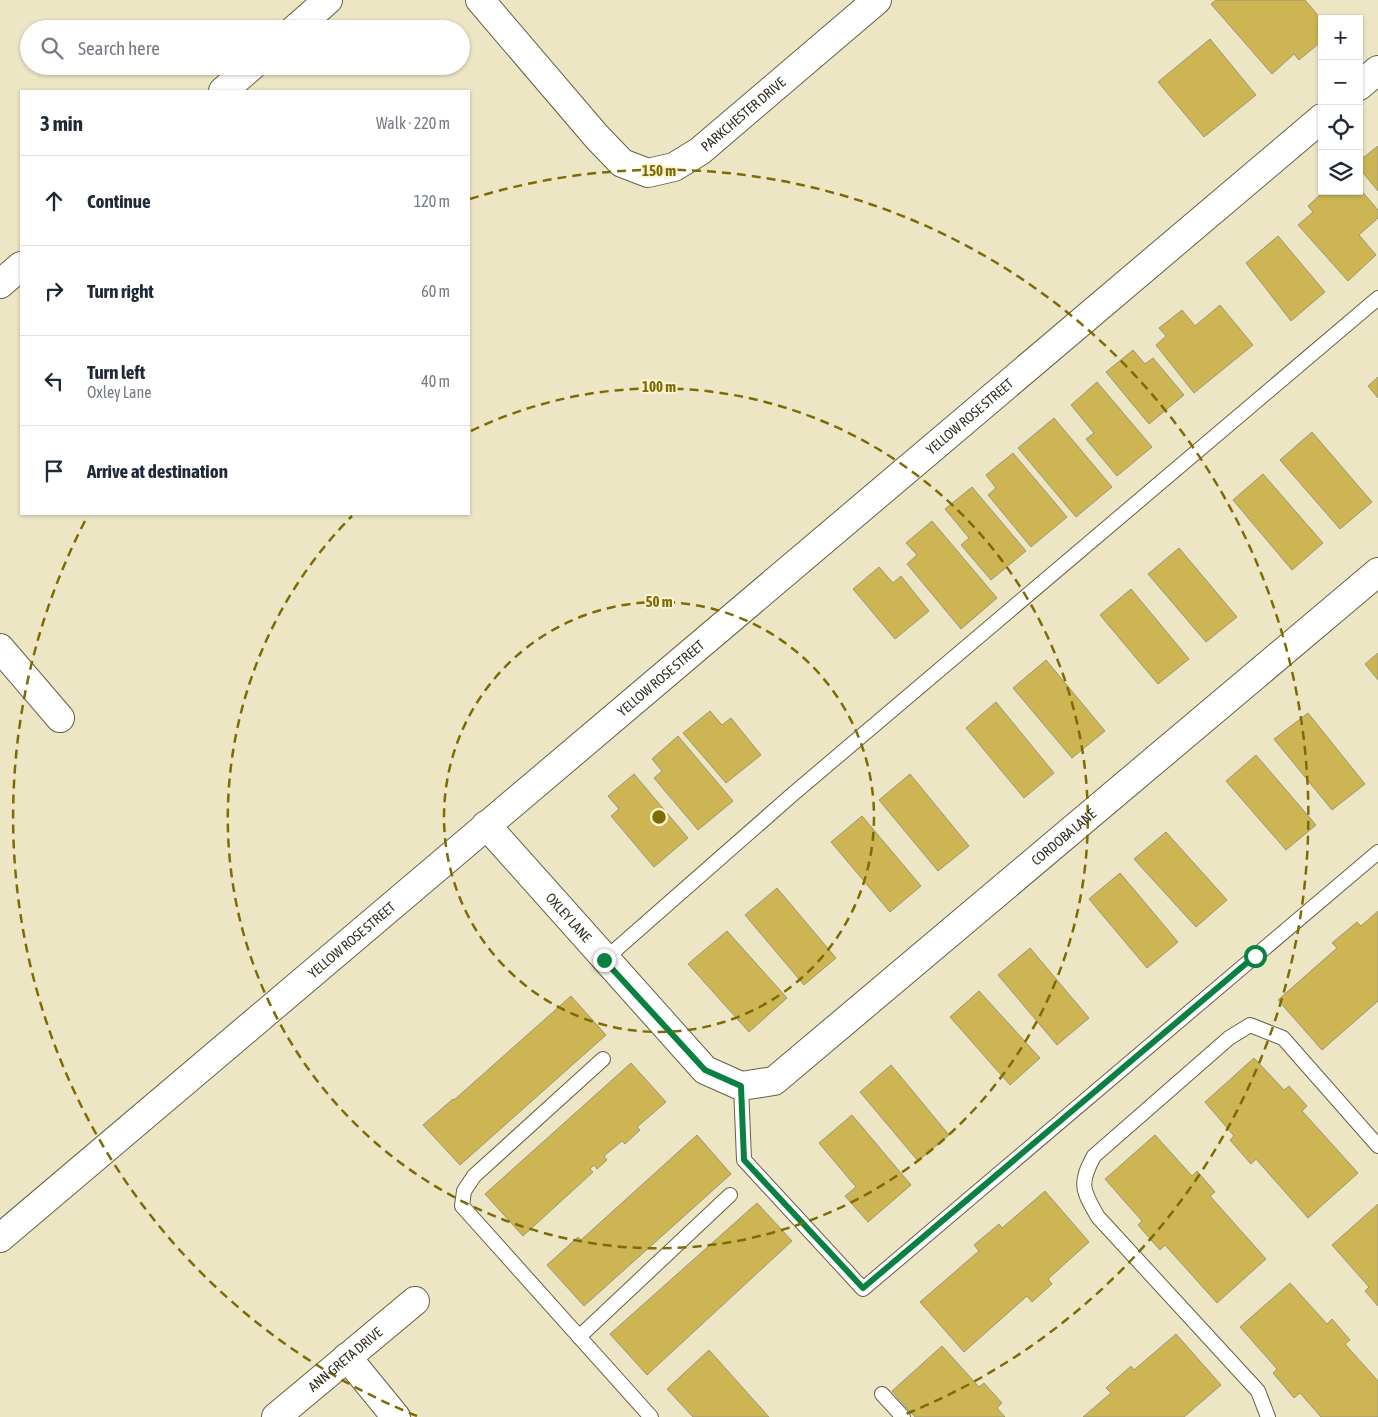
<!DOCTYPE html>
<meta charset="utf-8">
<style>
:root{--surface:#fff;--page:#f6f6f7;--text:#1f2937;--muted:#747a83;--line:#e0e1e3}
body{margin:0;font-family:"Asap Condensed",sans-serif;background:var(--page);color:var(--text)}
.controls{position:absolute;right:15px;top:15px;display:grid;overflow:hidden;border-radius:0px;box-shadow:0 1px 4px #0004}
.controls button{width:45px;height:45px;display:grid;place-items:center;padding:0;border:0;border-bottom:1px solid var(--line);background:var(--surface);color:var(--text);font:25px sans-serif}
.stop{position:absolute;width:15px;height:15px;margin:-11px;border:4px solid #0b8043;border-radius:50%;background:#fff}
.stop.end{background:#0b8043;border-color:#fff;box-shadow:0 1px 5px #0008}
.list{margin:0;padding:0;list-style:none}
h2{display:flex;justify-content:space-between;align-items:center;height:65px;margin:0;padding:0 20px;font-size:21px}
h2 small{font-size:16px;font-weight:400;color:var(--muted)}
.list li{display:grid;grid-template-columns:32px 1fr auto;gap:15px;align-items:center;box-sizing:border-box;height:90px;padding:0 20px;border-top:1px solid var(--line)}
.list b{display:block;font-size:19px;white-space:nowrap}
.list p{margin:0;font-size:16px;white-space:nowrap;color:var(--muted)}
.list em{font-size:16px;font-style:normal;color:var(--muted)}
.icon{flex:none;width:28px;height:28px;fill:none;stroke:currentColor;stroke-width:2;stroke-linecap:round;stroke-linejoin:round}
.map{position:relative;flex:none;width:1378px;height:1417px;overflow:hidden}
.search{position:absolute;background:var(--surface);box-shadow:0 1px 4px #0004;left:20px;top:20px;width:450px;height:55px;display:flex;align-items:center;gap:12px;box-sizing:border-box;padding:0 18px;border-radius:28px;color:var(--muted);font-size:19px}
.panel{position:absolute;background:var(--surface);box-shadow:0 1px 4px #0004;left:20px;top:90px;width:450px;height:425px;border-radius:0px}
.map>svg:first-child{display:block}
.building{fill:#ccb552;stroke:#9d9677}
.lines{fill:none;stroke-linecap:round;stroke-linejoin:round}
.service-casing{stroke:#676043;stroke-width:16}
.minor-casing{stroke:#676043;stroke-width:30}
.service{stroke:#fff;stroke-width:14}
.minor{stroke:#fff;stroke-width:28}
.route{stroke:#0b8043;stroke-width:6}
.ring{fill:none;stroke:#7e6b03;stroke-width:2.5;stroke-dasharray:9 6}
.labels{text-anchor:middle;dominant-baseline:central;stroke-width:4;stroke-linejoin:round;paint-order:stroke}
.street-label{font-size:14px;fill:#333023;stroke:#faf3d1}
.centre{fill:#7e6b03;stroke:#faf3d1;stroke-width:2.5}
.ring-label{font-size:15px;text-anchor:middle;font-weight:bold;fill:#7e6b03;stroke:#faf3d1;stroke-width:4;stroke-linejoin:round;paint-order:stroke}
</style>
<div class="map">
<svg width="1378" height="1417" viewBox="0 0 1378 1417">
<rect width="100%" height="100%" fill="#ede6c5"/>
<g class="building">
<path d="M1216,0H1305L1322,20V41L1299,60L1294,54L1272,74L1211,4Z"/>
<path d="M1210,39L1256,95L1204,137L1158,82Z"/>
<path d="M1378,146V191L1359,168V161Z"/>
<path d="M1359,188L1378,210V218L1359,235L1376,255L1348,281L1298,225L1313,212L1308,206L1324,191H1359Z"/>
<path d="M1278,236L1325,292L1291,321L1246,263Z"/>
<path d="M1220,305L1253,345L1194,393L1156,345L1166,336L1159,328L1182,310L1195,326Z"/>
<path d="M1133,350L1145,364L1153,358L1184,395L1149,424L1106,372Z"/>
<path d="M1378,377V398L1368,386Z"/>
<path d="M1097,382L1152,447L1117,476L1086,439L1094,433L1071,405Z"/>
<path d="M1054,418L1112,487L1076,517L1018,448Z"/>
<path d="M1312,432L1372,502L1340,529L1280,460Z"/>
<path d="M1013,453L1067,517L1031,547L988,495L996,488L986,475Z"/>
<path d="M1263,474L1323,543L1292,570L1233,500Z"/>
<path d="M972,487L1026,551L991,580L961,545L969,538L945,509Z"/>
<path d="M932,521L997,598L961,629L907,564L917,555L906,543Z"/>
<path d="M1179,548L1237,617L1206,642L1148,574Z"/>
<path d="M879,567L893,583L901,576L929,611L895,639L853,589Z"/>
<path d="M1131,589L1189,659L1158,684L1100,615Z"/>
<path d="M1378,653V680L1365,664Z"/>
<path d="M1046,660L1105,731L1072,758L1013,688Z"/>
<path d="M996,702L1054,773L1024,798L966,728Z"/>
<path d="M710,711L722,725L731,718L761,755L726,783L683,733Z"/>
<path d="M1308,713L1365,784L1332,810L1274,739Z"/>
<path d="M678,736L733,801L698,830L654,778L662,771L652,759Z"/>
<path d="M1256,755L1316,825L1286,850L1226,781Z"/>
<path d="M634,774L688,838L654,867L611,816L619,809L608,796Z"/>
<path d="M910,774L969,846L938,871L879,800Z"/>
<path d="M862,816L921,886L890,912L831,842Z"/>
<path d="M1166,832L1227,900L1196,927L1134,859Z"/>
<path d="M1120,873L1178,942L1147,968L1089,899Z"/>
<path d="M777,888L836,958L804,985L745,915Z"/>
<path d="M1378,911V1001L1322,1050L1278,1000L1337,948L1332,943L1357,922L1361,926Z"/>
<path d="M727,931L787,998L749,1032L688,964Z"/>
<path d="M1030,948L1089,1018L1057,1045L998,975Z"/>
<path d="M979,991L1040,1058L1010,1085L950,1017Z"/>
<path d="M571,996L606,1035L460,1165L423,1125L453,1099L454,1100Z"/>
<path d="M1254,1058L1284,1090L1289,1086L1307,1106L1302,1111L1358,1173L1308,1218L1256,1159L1251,1164L1230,1140L1234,1136L1205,1102Z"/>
<path d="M631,1063L666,1102L637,1127L640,1130L625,1144L622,1141L604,1156L607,1160L597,1169L594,1165L590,1169L593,1172L523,1236L485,1194Z"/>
<path d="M891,1065L949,1135L918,1161L860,1092Z"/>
<path d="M852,1115L911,1185L868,1222L845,1196L856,1187L819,1143Z"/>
<path d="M697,1135L731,1174L584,1306L547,1265L578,1237L581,1240Z"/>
<path d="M1155,1135L1192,1176L1197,1171L1215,1192L1210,1196L1266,1259L1217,1303L1165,1245L1160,1250L1138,1225L1142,1221L1105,1179Z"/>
<path d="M1045,1191L1089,1242L1048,1279L1052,1284L1032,1302L1027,1296L964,1352L920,1302L979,1251L974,1245L999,1224L1002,1228Z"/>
<path d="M757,1203L792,1241L647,1375L610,1334Z"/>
<path d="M1378,1204V1306L1365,1291L1369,1287L1332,1245Z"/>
<path d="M1290,1283L1327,1324L1332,1319L1350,1340L1345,1344L1378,1381V1417H1321L1300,1393L1294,1398L1273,1373L1277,1369L1240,1327Z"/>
<path d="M1176,1334L1221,1385L1184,1417H1083L1111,1393L1106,1388L1131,1366L1134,1370Z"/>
<path d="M942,1346L979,1387L984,1383L1002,1403L997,1408L1005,1417H915L892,1391Z"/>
<path d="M709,1350L769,1417H693L667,1389Z"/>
</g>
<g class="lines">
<g class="service-casing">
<g id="service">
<path d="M604,960L793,794L1378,298"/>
<path d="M603,1059L474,1176L464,1191L462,1206L651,1417"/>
<path d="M741,1086L744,1160L863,1289L1378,852"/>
<path d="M579,1337L730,1195"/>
<path d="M882,1394L903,1417"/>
<path d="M1268,1417L1258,1391L1098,1217C1082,1190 1079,1183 1094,1156L1229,1038L1250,1025L1283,1038L1378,1146"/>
</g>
</g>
<g class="minor-casing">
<g id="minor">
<path id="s1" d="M480,0L597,137L622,163L648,173L674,167L700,151L877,0"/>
<path d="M295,29L328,0"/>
<path d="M1359,86L1378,70"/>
<path d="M223,91L252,66"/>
<path d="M0,284L21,266"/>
<path d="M0,648L60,718"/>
<path id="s2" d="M486,825L705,1070L741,1086L774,1081L1378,572"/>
<path id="s3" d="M0,1238L1322,118"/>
<path d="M347,1357L396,1417"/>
<path id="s4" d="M276,1417L415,1301"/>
</g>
</g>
<use href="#service" class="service"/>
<use href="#minor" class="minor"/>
</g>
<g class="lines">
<path class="route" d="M604,960L705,1070L741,1086L744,1160L863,1288L1255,956"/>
</g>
<g class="ring">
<circle cx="659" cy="817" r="215"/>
<path d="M471 431A430 430 0 1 1 352 516"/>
<path d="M417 1416A646 646 0 0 1 86 519M470 199A646 646 0 0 1 901 1416"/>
</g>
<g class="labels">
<g class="street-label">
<text stroke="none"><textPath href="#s1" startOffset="358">PARKCHESTER DRIVE</textPath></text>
<text stroke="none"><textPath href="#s3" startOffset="1271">YELLOW ROSE STREET</textPath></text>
<text stroke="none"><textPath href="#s3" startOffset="866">YELLOW ROSE STREET</textPath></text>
<text stroke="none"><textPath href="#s2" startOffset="780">CORDOBA LANE</textPath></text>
<text stroke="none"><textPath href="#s2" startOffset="124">OXLEY LANE</textPath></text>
<text stroke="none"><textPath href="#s3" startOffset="461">YELLOW ROSE STREET</textPath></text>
<text stroke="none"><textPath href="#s4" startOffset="90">ANN GRETA DRIVE</textPath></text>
</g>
</g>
<circle cx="659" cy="817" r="8" class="centre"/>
<g class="ring-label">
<text x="659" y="176">150 m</text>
<text x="659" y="392">100 m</text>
<text x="659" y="607">50 m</text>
</g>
</svg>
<div class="controls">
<button>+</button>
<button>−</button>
<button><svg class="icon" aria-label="locate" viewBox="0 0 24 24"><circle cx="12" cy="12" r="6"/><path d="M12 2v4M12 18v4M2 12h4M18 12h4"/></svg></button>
<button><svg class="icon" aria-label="layers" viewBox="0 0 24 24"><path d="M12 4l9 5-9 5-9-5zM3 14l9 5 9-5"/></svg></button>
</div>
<div class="stop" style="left:1255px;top:956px"></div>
<div class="stop end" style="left:604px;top:960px"></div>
<div class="search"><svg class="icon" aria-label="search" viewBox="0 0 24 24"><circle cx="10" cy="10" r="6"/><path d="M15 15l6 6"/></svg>Search here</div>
<section class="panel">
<h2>3 min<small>Walk · 220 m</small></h2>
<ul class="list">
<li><svg class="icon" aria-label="ahead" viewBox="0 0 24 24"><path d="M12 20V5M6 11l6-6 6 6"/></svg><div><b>Continue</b></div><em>120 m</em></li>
<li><svg class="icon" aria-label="right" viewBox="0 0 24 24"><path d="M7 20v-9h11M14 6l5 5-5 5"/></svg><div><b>Turn right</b></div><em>60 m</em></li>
<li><svg class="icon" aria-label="left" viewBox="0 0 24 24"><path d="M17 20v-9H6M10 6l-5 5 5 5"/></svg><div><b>Turn left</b><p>Oxley Lane</p></div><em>40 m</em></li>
<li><svg class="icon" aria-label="arrive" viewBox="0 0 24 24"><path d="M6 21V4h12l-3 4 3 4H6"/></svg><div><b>Arrive at destination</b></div></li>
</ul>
</section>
</div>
